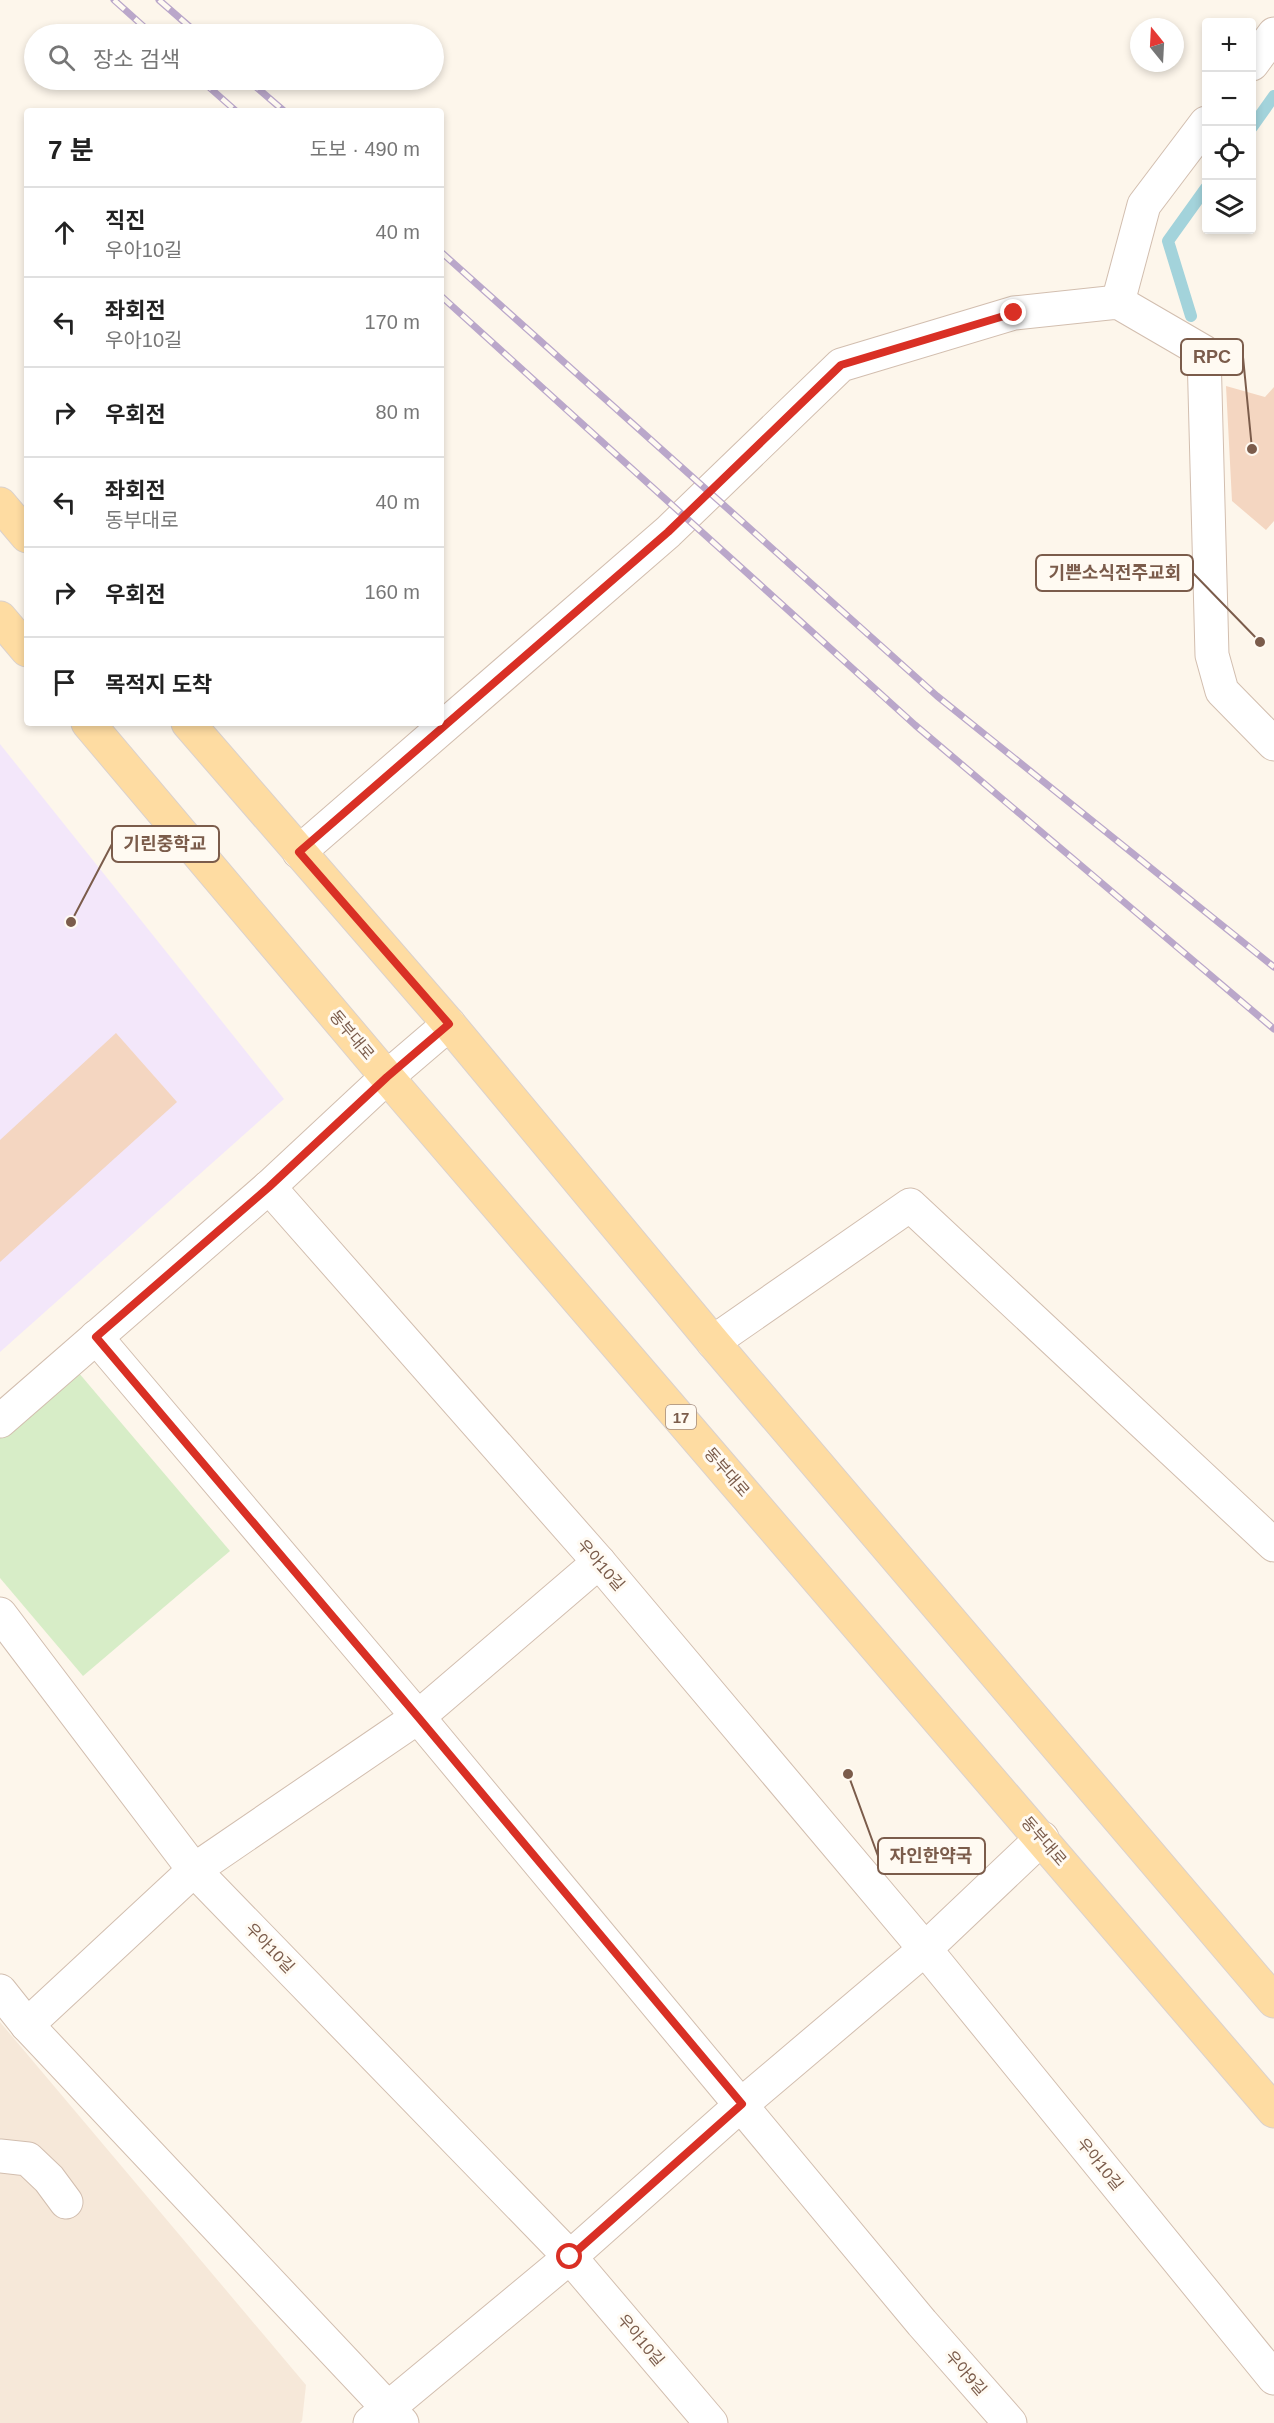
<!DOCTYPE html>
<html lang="ko">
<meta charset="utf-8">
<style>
:root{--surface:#fff;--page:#f6f6f6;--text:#222;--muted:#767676;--line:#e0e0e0}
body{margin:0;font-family:Helvetica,"Noto Sans KR",sans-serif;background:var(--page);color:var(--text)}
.controls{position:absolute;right:18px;top:18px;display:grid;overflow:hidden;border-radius:6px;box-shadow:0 3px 9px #0003}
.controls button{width:54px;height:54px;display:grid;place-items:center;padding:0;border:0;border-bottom:2px solid var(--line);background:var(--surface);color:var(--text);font:30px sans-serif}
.compass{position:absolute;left:1130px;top:18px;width:54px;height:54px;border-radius:50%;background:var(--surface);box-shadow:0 3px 9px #0003;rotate:342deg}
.stop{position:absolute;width:18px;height:18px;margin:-14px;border:4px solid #d93025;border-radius:50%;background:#fff}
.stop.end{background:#d93025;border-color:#fff;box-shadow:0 2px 6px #0008}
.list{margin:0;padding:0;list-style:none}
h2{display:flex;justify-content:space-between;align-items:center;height:78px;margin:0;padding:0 24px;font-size:26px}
h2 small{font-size:20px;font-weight:400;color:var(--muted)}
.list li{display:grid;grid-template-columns:39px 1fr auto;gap:18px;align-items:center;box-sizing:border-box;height:90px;padding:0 24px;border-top:2px solid var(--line)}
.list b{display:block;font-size:22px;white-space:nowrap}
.list p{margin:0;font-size:20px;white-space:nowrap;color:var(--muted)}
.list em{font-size:20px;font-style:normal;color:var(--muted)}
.icon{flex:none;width:33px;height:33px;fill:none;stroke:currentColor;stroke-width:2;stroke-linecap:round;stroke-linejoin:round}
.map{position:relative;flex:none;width:1274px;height:2423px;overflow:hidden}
.search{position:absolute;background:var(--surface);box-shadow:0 3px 9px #0003;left:24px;top:24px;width:420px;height:66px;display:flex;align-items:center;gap:15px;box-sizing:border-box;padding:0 21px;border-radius:33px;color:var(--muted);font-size:22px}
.panel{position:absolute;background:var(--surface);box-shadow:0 3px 9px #0003;left:24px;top:108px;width:420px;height:618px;border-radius:6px}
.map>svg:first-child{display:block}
.residential{fill:#f6e8d9}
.education{fill:#f3e7fa}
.green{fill:#d7edc7}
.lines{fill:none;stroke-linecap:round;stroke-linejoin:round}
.stream{stroke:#a3d3db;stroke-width:12}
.building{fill:#f4d6c1}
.minor-casing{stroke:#d2beaf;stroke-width:35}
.major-casing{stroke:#dad1cd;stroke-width:35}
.minor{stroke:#fff;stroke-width:33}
.major{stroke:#fedca2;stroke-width:33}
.rail-casing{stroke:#baa7ca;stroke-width:7}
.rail{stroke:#fffaf2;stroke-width:4.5;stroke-dasharray:14;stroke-linecap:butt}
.route{stroke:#d93025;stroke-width:8}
.labels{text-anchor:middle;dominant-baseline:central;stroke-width:6;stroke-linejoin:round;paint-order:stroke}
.shield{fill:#fffaf2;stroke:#a38b7d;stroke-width:1.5}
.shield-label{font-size:15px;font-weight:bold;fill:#7b5c4b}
.street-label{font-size:16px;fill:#7b5c4b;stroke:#fffaf2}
.leader{fill:none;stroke:#7b5c4b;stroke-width:2}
.callout-dot{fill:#7b5c4b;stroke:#fffaf2;stroke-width:2}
.callout{fill:#fffaf2;stroke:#7b5c4b;stroke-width:2}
.callout-label{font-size:18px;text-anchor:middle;font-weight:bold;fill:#7b5c4b}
</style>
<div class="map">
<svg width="1274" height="2423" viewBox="0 0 1274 2423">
<rect width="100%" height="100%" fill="#fdf6eb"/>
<path class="residential" d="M0,2022L306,2385L302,2421L300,2423H0Z"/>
<path class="education" d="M0,744L284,1099L0,1352Z"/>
<path class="green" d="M78,1372L230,1551L83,1676L0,1578V1438Z"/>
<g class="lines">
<g class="stream">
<path d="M1252,127L1274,96"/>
<path d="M1191,316L1168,241L1206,188"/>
</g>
</g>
<g class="building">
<path d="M1226,386L1265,397L1274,387V521L1266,530L1232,501Z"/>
<path d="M116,1033L177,1102L0,1262V1140Z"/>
</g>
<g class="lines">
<g class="minor-casing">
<g id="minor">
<path d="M1252,64L1274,34"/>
<path d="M1118,302L1144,205L1206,123"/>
<path d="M299,852L668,532L841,365L1014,313L1118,302L1204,352L1212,655L1222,691L1274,744"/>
<path d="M269,1187L599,1562L925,1949L1274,2378"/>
<path d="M96,1337L418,1717L922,2323L1010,2423"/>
<path d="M713,1342L910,1205L1274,1545"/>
<path d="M0,1421L269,1187L387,1077L449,1024"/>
<path d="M0,1614L194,1870L570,2257L711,2423"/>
<path d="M0,1991L27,2025L402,2423"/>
<path d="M27,2025L194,1870L418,1717L599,1562"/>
<path d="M0,2156L28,2159L49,2179L66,2202"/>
<path d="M370,2423L570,2257L742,2104L925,1949L1042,1838"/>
</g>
</g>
<g class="major-casing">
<g id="major">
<path d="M0,504L27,536"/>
<path d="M0,618L27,650"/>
<path d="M88,723L387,1077L1274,2111"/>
<path d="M188,723L449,1024L713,1342L1274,2001"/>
</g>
</g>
<use href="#minor" class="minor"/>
<use href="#major" class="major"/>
<g class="rail-casing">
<g id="rail">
<path d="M114,0L152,34"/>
<path d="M159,0L198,34"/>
<path d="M201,80L236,111"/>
<path d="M248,80L284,111"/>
<path d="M441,252L937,696L1274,967"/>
<path d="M441,296L915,725L1274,1029"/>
</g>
</g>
<use href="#rail" class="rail"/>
</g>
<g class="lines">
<path class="route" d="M570,2257L742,2104L418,1717L96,1337L269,1187L387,1077L449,1024L299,852L668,532L841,365L1014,313"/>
</g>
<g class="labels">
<rect class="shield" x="666" y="1405" width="30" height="24" rx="4.5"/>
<g class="shield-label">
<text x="681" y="1417">17</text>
</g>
<g class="street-label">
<text transform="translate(352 1035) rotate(50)">동부대로</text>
<text transform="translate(727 1472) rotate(49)">동부대로</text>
<text transform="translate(601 1565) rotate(49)">우아10길</text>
<text transform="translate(1044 1841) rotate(49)">동부대로</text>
<text transform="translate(270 1948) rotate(46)">우아10길</text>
<text transform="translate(1100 2164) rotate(51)">우아10길</text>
<text transform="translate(641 2340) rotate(50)">우아10길</text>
<text transform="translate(966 2373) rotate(49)">우아9길</text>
</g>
</g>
<path class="leader" d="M1252 449L1243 357M1260 642L1193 573M71 922L112 844M848 1774L878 1856"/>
<g class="callout-dot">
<circle cx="1252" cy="449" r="6"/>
<circle cx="1260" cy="642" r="6"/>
<circle cx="71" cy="922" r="6"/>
<circle cx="848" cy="1774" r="6"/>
</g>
<g class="callout">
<rect x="1181" y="339" width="62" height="36" rx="6"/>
<rect x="1036" y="555" width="157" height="36" rx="6"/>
<rect x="112" y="826" width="107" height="36" rx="6"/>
<rect x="878" y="1838" width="107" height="36" rx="6"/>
</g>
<g class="callout-label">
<text x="1212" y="363">RPC</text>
<text x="1115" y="579">기쁜소식전주교회</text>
<text x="165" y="850">기린중학교</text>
<text x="931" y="1862">자인한약국</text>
</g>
</svg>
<div class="controls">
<button>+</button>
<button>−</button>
<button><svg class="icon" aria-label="locate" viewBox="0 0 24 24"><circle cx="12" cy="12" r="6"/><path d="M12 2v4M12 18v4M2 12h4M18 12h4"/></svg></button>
<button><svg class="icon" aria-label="layers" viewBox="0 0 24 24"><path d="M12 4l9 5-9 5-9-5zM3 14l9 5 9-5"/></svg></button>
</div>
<svg class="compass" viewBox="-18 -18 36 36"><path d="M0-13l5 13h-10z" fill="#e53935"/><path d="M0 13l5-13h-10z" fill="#767676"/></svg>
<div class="stop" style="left:570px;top:2257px"></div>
<div class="stop end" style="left:1014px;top:313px"></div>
<div class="search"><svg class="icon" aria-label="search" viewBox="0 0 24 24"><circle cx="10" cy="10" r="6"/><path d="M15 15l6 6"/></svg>장소 검색</div>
<section class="panel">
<h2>7 분<small>도보 · 490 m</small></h2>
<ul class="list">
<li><svg class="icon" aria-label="ahead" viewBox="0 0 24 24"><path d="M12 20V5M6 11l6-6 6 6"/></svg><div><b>직진</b><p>우아10길</p></div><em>40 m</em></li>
<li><svg class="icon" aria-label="left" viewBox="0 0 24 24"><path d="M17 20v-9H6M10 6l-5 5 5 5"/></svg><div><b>좌회전</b><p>우아10길</p></div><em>170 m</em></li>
<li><svg class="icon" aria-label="right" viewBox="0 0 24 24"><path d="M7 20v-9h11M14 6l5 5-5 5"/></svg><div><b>우회전</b></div><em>80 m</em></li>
<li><svg class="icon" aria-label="left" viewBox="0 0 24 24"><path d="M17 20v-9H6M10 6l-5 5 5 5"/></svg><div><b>좌회전</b><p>동부대로</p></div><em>40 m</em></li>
<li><svg class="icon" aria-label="right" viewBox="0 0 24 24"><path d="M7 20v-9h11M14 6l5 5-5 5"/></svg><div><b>우회전</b></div><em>160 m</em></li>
<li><svg class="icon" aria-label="arrive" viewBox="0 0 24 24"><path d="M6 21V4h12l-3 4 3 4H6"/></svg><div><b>목적지 도착</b></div></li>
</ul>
</section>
</div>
